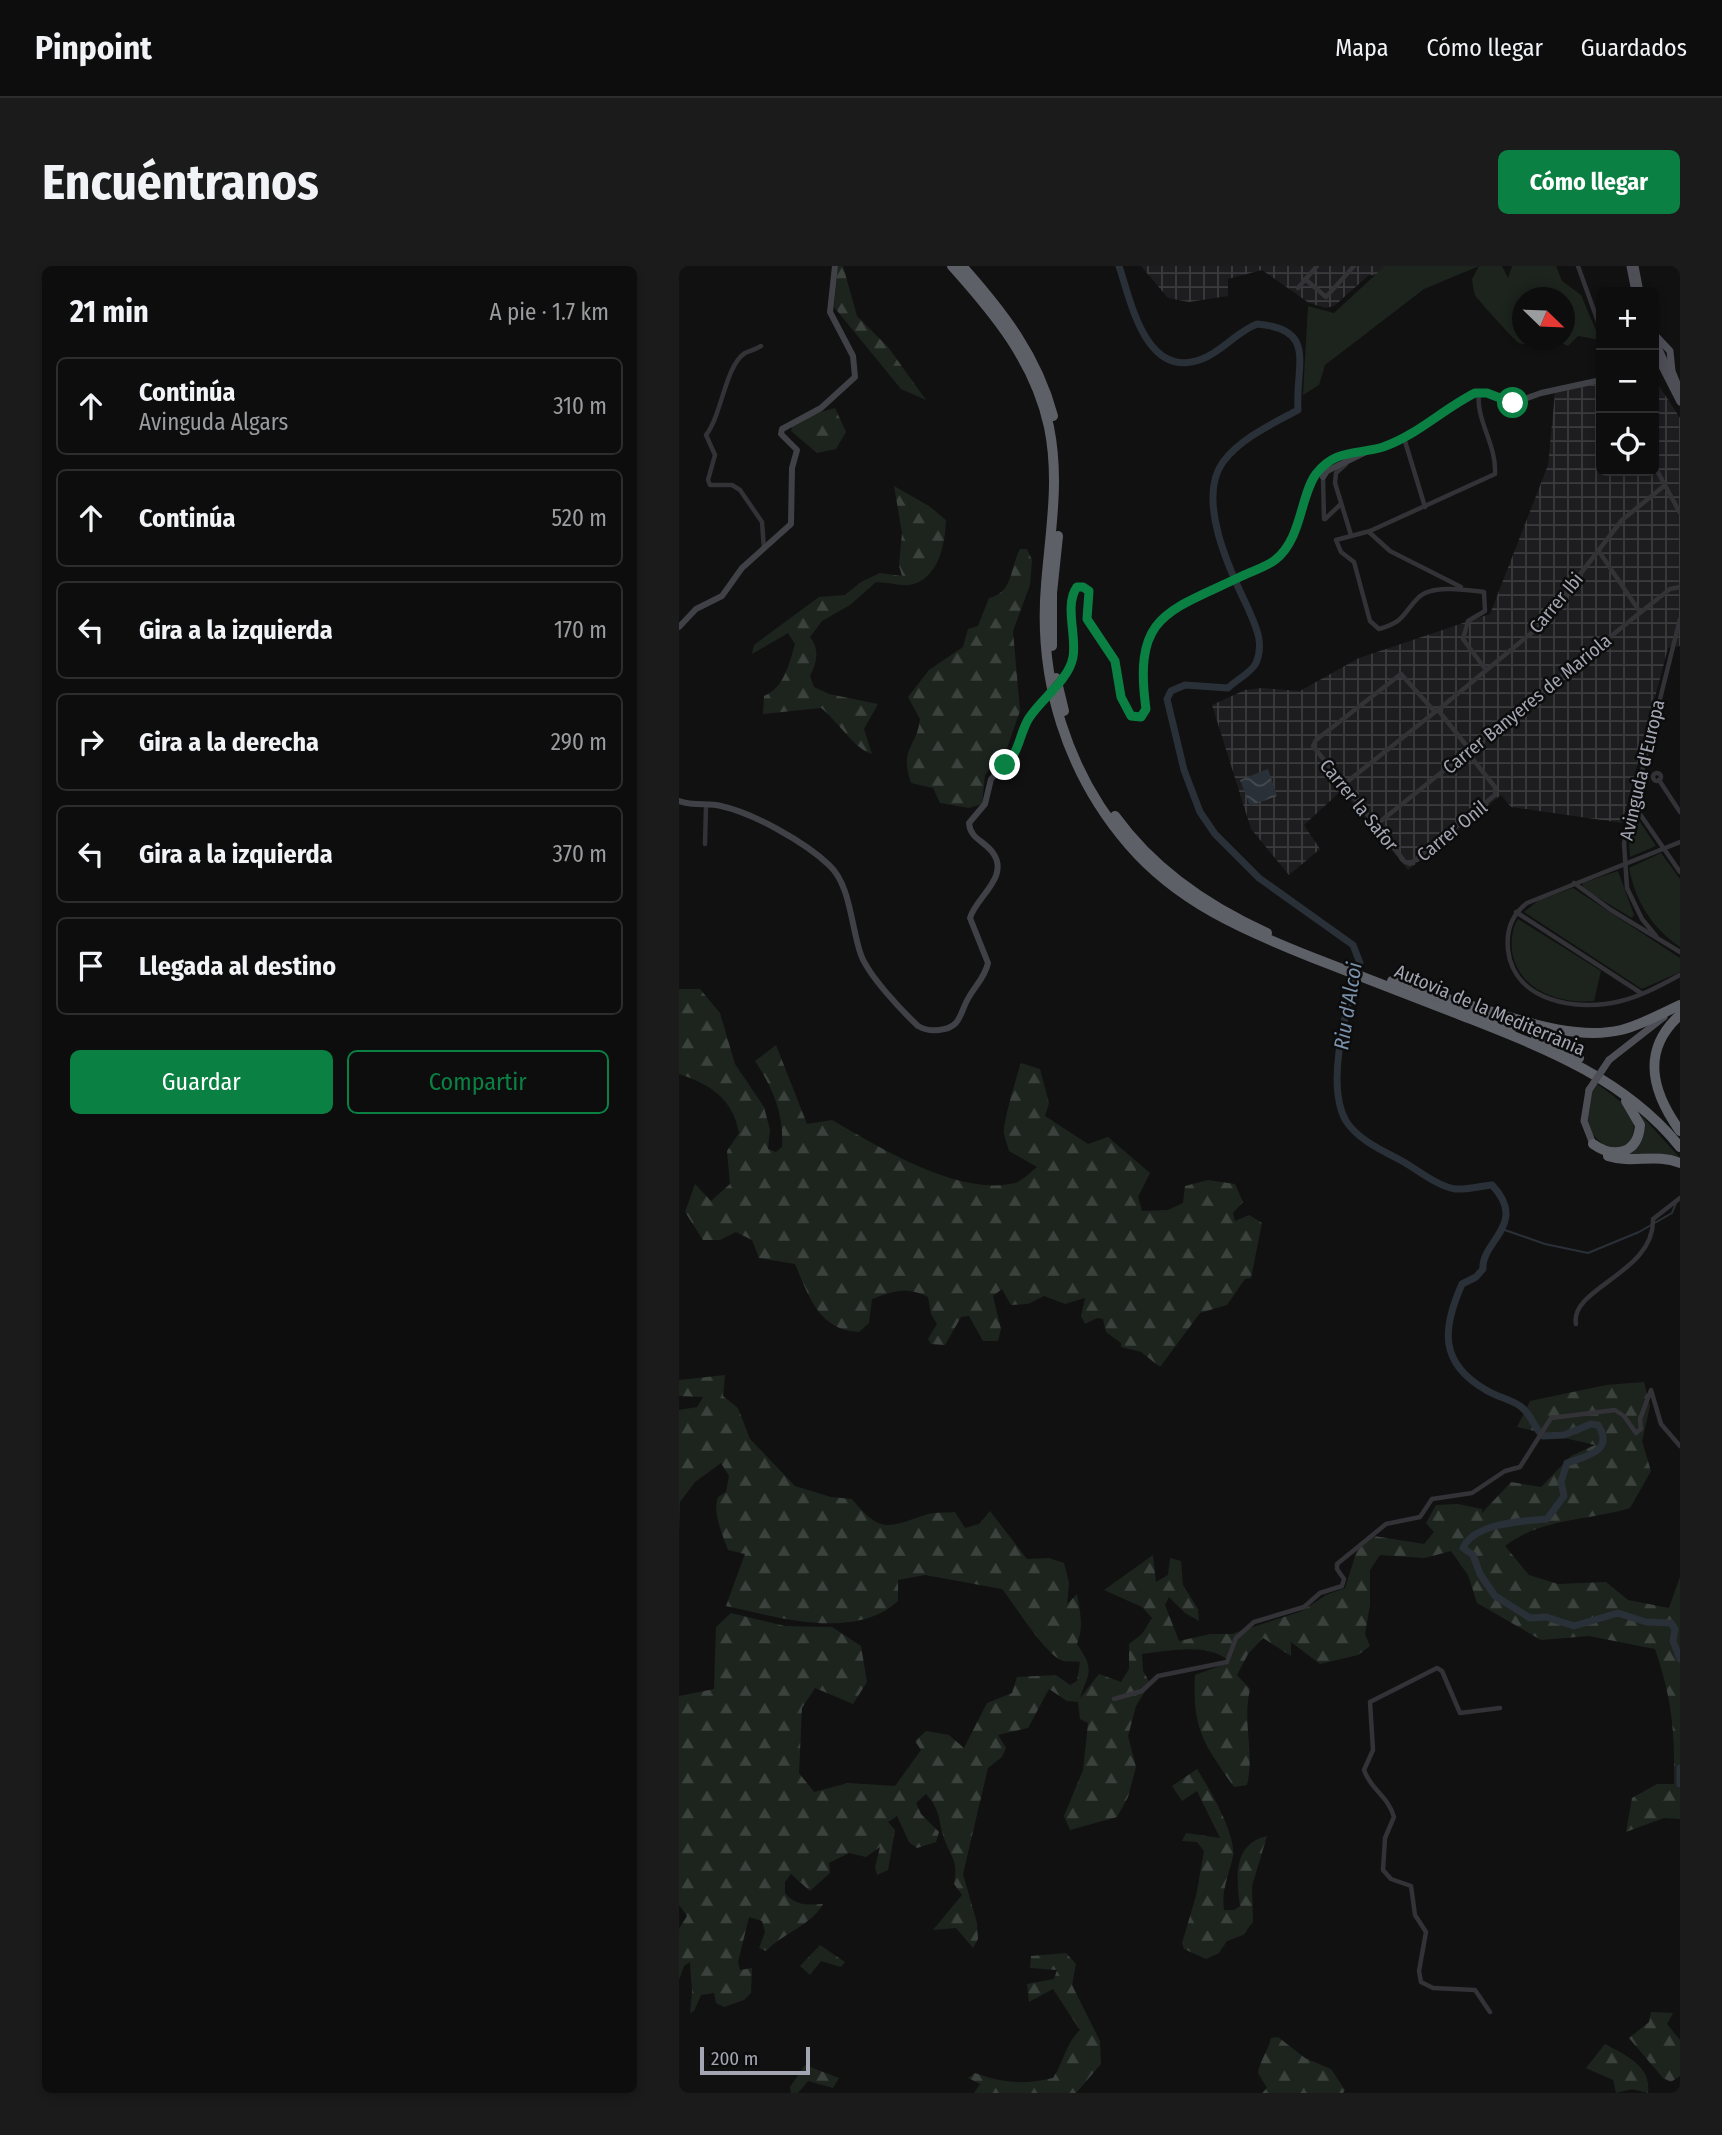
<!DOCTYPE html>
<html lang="es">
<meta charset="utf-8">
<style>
:root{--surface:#0d0d0e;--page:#1b1b1c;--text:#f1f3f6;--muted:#9a9c9e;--line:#2d2d2e;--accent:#0b8043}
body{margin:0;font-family:"Fira Sans Condensed",sans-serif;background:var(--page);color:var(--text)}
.controls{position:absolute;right:21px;top:21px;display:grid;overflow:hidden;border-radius:10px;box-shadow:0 4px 10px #0003}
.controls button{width:63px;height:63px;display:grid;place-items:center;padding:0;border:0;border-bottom:2px solid var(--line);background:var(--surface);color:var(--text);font:35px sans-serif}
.compass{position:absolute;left:833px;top:21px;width:63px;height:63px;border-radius:50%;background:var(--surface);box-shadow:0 4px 10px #0003;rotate:113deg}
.scale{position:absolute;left:21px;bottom:18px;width:110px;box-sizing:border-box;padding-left:7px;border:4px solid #a3a6b2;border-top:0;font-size:19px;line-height:24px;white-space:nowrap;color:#a3a6b2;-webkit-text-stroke:5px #0c0c0d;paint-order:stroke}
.stop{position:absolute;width:21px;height:21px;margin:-16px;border:5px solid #0b8043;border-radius:50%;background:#fff}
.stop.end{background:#0b8043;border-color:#fff;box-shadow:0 2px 7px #0008}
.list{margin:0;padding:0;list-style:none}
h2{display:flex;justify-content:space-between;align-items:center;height:91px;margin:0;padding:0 28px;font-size:30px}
h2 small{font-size:23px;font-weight:400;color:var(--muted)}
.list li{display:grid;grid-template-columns:46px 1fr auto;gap:21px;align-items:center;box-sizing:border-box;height:98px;margin:0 14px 14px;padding:0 14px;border:2px solid var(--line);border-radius:10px}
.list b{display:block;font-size:26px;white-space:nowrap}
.list p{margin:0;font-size:23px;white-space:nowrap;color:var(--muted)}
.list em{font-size:23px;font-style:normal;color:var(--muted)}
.actions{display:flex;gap:14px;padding:21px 28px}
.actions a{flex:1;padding:16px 0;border:2px solid var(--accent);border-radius:10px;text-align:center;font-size:24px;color:var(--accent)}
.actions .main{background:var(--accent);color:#fff}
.icon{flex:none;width:38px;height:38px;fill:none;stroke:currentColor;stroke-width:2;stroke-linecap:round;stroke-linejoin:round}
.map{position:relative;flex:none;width:1001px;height:1827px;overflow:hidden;border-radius:10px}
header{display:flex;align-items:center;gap:42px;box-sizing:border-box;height:98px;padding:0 35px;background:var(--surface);border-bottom:2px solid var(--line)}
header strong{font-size:33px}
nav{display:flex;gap:38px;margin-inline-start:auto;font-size:24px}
.intro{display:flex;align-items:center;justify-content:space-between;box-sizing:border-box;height:168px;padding:0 42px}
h1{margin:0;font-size:49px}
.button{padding:18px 32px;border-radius:10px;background:var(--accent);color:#fff;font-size:24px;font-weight:700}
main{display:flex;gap:42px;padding:0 42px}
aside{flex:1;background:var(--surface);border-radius:10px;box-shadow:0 4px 10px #0003}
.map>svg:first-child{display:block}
.industrial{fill:url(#industrial-grid)}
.green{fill:#1d241e;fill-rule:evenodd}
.forest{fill:url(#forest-firs)}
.water{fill:url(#water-waves)}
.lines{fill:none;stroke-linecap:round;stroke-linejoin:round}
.stream{stroke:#2a3037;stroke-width:2}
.river{stroke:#2a3037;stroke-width:7}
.street{stroke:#323237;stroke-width:4.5}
.secondary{stroke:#404147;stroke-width:6}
.primary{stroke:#4e4f56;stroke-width:7}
.highway{stroke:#5e6067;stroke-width:10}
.secondary-bridge{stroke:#404147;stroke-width:6}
.primary-bridge{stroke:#4e4f56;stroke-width:7}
.route{stroke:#0b8043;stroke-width:9}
.labels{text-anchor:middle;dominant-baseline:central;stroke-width:5;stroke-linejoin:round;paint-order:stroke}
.street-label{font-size:19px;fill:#a3a6b2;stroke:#0c0c0d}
.water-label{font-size:21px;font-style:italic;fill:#7b92ac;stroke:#0c0c0d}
</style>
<header>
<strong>Pinpoint</strong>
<nav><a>Mapa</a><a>Cómo llegar</a><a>Guardados</a></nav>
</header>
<div class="intro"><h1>Encuéntranos</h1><a class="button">Cómo llegar</a></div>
<main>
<aside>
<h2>21 min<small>A pie · 1.7 km</small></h2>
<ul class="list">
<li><svg class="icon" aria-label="ahead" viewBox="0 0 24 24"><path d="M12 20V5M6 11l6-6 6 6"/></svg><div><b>Continúa</b><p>Avinguda Algars</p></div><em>310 m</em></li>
<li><svg class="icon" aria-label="ahead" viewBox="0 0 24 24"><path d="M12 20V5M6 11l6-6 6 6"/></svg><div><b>Continúa</b></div><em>520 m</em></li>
<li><svg class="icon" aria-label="left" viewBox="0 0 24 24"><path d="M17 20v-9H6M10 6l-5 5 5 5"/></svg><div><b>Gira a la izquierda</b></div><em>170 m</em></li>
<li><svg class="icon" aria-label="right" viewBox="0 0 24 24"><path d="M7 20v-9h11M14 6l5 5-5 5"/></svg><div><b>Gira a la derecha</b></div><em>290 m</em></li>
<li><svg class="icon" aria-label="left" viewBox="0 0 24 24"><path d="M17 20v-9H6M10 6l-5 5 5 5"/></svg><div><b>Gira a la izquierda</b></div><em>370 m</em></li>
<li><svg class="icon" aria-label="arrive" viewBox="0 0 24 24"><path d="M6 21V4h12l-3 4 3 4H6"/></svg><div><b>Llegada al destino</b></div></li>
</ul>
<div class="actions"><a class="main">Guardar</a><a>Compartir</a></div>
</aside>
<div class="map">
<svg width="1001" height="1827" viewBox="0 0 1001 1827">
<defs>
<pattern id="industrial-grid" width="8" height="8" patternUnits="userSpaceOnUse" patternTransform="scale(1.75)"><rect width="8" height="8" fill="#1d1d1f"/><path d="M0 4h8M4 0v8" fill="none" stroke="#3b3b3d"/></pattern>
<pattern id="forest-firs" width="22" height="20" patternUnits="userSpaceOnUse" patternTransform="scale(1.75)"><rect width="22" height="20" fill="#1d241e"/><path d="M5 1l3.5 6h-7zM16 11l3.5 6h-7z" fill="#3b413c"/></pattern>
<pattern id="water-waves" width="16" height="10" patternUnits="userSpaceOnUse" patternTransform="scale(1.75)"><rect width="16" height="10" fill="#2a3037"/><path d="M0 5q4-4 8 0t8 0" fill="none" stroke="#464b52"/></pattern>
</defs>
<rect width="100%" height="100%" fill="#111112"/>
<g class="industrial">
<path d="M462,0H712L700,10L690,9L655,40L647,42L630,37L583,4L549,13V30L510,36L489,32Z"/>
<path d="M975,112L1001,152V380L989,382L943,557L832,541L822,529L729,604L663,524L625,559L641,583L610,609L572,563L533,439L566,424L583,422L621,425L680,392L811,348L869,199L876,127L922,117V205H975Z"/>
</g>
<g class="green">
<path d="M706,0H823L829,12L833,0H877L883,15L902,29L921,74L899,70L889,80C875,70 855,82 840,77C837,76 798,33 796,29C794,24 794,18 793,13L800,0L745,23L646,99L640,119L624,129L629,40L655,47ZM844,32H886V74H844Z"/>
<path d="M959,553L977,580L951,591L950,575L955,555Z"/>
<path d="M982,587L1001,613V681C972,661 957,636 950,602Z"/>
<path d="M939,605L955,649L953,652L903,622L904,617Z"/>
<path d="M894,622L1001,692V706L963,723L845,646L860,634Z"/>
<path d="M839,653L922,705L915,735C880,738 839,724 833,685C832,674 833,662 839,653Z"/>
<path d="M917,817C939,834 966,847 950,878L934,884C904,869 902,846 917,817Z"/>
<path d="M962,849L1001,892L975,887L944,891C962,883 968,868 962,849Z"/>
</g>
<g class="forest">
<path d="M159,0H164L178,50L209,81L247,134L222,123L155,41Z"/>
<path d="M156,142L167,166L157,183L138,187L112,165L116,153Z"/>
<path d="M215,220L250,240L267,254C266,278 260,314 230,319C223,320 206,316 197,316L171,339L143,355L131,371C141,384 138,396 131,410L135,421L150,428L199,438L185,463L193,488C177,485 157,453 142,442L84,448L85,430C105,422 110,398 116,378L109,367L73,388L75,379L140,331L166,329L182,316L201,307L223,310L220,300L223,267Z"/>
<path d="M341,283H348L353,294L351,319L334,365L341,445L328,482L306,509L303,538L290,542L261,537L254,522L232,517C220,482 238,481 241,453L229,431L250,404L284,381L289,363L299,360L310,332C334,327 331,302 341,283Z"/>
<path d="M0,723H21L41,747L56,798L85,841L91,864L89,883L97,886L103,881C105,848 94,822 76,795L97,779L128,858L153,854C200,881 280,931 336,917C343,915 352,906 358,901L330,885C329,880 326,874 325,868C323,859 338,809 342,797L361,803L370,837L366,850L409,878L429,871L471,907L459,931L463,945L489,944L504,937L506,920L529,914L556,918L564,936L554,947L556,955L570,949L583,957L572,1012L566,1013L548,1039L521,1047L481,1101L462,1086L442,1081V1077L427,1066L424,1053L418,1052L406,1058L402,1050L406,1032L386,1038L365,1030L349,1038L332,1039L323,1023L314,1030L322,1063L319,1075H304L290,1050L282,1051L266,1079L252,1078L249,1073L258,1058L252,1048L249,1031C228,1020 213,1025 193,1033L190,1057L180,1066C139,1064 130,1030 116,998L80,992L73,974L57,966L41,974H24L6,946L16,918L32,935L51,918L48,885L60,867C54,833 31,818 0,808Z"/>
<path d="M46,1109L44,1130L59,1142L71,1173L116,1220L152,1231L173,1233C202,1269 210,1261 249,1248C257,1246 268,1247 276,1246L286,1262L300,1258L311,1245L348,1293L370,1292L385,1297L390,1317L388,1338L398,1328C401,1346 405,1361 398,1378C416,1405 410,1405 401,1432L420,1408L442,1416L450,1403V1378L463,1368L473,1352L463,1341L425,1324L474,1289L477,1316L489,1309L491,1292L502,1295L504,1319L519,1343L520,1355L506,1347L490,1331L486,1339L500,1375L531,1368H553L623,1345L647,1329L666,1322L678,1284L695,1270L745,1278L755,1266L747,1257L757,1239L779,1238L803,1243V1247L832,1216L862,1221L892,1190L916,1179L838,1161L851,1135L927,1119L965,1116L971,1140L963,1175L972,1205L951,1242C908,1255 862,1252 826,1280L850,1309L879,1318L927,1316L949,1334L990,1342L1001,1311V1553L985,1552L947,1566L953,1532L978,1518H995C996,1465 993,1433 976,1383L910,1370L862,1374L798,1337L789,1309L772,1285L746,1292L701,1289L691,1304V1339L686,1368L691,1380L679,1389L641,1398L612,1376V1390L584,1372L569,1388L558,1409L571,1423C563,1458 576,1486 568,1519L555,1521C525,1478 513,1463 516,1409L551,1396C530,1376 491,1385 463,1388L464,1405L471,1417L457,1440L449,1470L457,1501L449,1531L438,1551L391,1564L385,1550L404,1504L409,1457L401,1453L399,1436L388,1435L370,1423L349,1462L319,1469L327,1482L323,1491L309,1502L284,1608L298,1657L299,1673L294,1682L277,1662L254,1664L283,1629L275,1618C280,1592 270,1590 264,1569C259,1550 261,1544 247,1528L237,1537L242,1548L260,1566L257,1576L238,1582L230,1576L218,1550L209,1556L216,1564L209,1604L198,1609L196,1601L201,1581L187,1591L170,1587L150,1597L151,1607L131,1625L112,1608L106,1616V1627C116,1640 129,1639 144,1638C134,1658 103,1668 87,1685L80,1682L86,1666L83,1655L70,1651L59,1696L61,1704L73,1702L72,1727L65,1734L45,1741L37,1737L35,1727L22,1729L15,1745L11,1747L13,1726L11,1696L5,1700L0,1714V1663L8,1650L0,1639V1430L35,1423L37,1361L52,1347L106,1360L153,1361L182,1380L188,1416L174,1438L136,1422L123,1442L120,1507L135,1526L169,1517L216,1520L242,1484L236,1475L247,1465L270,1469L285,1482L308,1437L333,1427L338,1411L377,1409L391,1419L398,1415L401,1396C396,1395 389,1396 384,1395C366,1389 336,1339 323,1323L246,1309L219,1314V1335C176,1375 98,1351 47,1340L66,1288L49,1284C44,1270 33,1246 39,1231L47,1226L50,1210L42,1197L16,1216L1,1236L0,1267V1144L18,1141L24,1131L0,1130V1114Z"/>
<path d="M518,1503C530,1522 557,1568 554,1590C550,1609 542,1624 545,1644H555L561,1640C557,1611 554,1578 588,1570L573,1620L574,1656L564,1669L548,1675L540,1687L527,1693L505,1683L503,1677L517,1630L525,1585L518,1576L503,1575L507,1567L541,1572L518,1525L503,1535L493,1520Z"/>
<path d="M141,1679L166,1696L162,1701L142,1695L131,1709L121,1700Z"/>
<path d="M387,1687L397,1698L393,1719L421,1775L422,1798L397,1827H295L301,1818L289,1812L296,1807C324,1817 345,1819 374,1812C385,1795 387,1777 401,1764L374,1723L350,1736L348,1718L375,1713L378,1704L351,1702L352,1690Z"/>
<path d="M972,1746L994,1747L988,1758L1001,1774V1810L992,1816L984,1812L950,1772L970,1756Z"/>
<path d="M599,1771L626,1792L652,1803L666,1824L664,1827H583L588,1822L579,1807C581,1794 589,1785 592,1772Z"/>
<path d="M926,1778C946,1789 973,1800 969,1827L953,1823L937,1827L934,1814L907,1802Z"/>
<path d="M126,1799L160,1812L154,1822L129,1815L119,1827H112L111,1821Z"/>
</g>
<path class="water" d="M589,503L598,530L571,540L561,514Z"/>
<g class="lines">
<path class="stream" d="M823,963L866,978L909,987L960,966L993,947L997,937"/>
<g class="river">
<path d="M440,0C452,36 467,115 523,93C544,85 557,66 578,58C639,63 616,99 619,144C593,158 562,172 544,196C517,233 551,305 568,340C576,359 586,376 577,397C572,407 557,414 549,422L506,419L492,425L488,433L505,504L521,546L536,568L580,612L674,679L681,697C669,735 645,817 667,855C679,874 704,885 723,895C739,904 758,920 776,923C787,924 801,920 813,919C850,958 802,975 804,1003L797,1011L783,1018C763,1063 760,1097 807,1124C818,1131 831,1133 841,1140C852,1147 854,1161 864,1170L885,1169L912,1158L919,1159C936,1185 907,1190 888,1197L882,1216L885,1230L868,1253C844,1255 795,1257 784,1282L794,1289L801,1308L816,1330L851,1352L867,1351L895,1360L939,1347L967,1356L992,1357L996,1363L994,1375L1001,1393"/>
<path d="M1001,1502V1518"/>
</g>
<g class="street">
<path d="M899,0L922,64"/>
<path d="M626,13L647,31L675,0"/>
<path d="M619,22L638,0"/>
<path d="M82,80C77,83 71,85 66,87C46,100 43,149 27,169L36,189L29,214L31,219H53L61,224L83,256L85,283"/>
<path d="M800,126C796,153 818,179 816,208L691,265L657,274L662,286L675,296L691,355L700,363C727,355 723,348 739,332C752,318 789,324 805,326L806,345L789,355L784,373L807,404"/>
<path d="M725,172L746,241"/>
<path d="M667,198L657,207L656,217L672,269"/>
<path d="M975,199L1001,247"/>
<path d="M644,211L645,253"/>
<path d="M646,253L662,238"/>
<path d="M690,266L711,285L782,321"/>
<path d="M919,284L961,346"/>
<path d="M759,444L861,360L943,254L985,220"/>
<path d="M788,486L816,521V529L731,598L726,596L634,480L637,474L722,408L756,446L759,444L791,484"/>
<circle cx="978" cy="511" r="4"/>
<path d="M980,514L1001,546"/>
<path d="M664,519L756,446"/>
<path d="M954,538L1001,606"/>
<path d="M697,559L962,346L991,323L1001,321"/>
<path d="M1001,576L848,637C832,649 827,665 829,684C835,736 899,746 942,735C963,730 982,719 1001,709"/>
<path d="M26,578L27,540"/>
<path d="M895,617L932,644L1001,686"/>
<path d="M837,646L962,727"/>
<path d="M977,670L963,653L948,622L945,577L1001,353"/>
<path d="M897,1058C890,1022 976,1007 974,953L1001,932"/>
<path d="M435,1433L463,1425L479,1410L548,1396L557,1372L575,1356L625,1341L641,1327L663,1320L665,1313L658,1303V1298L707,1258L741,1251L753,1233L793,1227L826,1205L841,1201L872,1152L936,1144L945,1150L957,1167L962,1163L961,1153L972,1124L982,1158L1001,1180"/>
<path d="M811,1746L796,1724L754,1722L742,1716L740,1705L747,1666L736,1649L732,1620L712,1613L704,1604L706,1572L715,1551C710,1531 691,1523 685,1504L694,1484L691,1436L758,1402L763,1405L781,1447L821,1442"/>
</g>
<g class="secondary">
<path d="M644,211L648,205L687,186"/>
<path d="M0,361L17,343L43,330L63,302L112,258L113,202L118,184L102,168L103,163L142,142L176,111L174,90L151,46L156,0"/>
<path d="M388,405C403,379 383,343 398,321H403L410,325L407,349L436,395L442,431L452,450L462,451L467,443C454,348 488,346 563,310C573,305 587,301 596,294C626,271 619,226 644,200C663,181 686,188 709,179C740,166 766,143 796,127L804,126L834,137L862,127L922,114"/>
<path d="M0,535C15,540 28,537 42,540C74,547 126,576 150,599C172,619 172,662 182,689C190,710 222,744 239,760C246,764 252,765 260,764C283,762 280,747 290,731C297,719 306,711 309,697L291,652C297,631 331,611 314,587C306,575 291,573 290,557L306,538L312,513L335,490L349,454L362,436"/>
</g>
<g class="primary">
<path d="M951,0L956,26"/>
<path d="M956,0L961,26"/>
<path d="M975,68L991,85L993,105L1001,125"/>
<path d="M975,72L992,110"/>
<path d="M975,85L1001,136"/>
<path d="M930,794L985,751"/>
<path d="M910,824L905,855L914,878"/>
</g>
<g class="highway">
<path d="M273,0C316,48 356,96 370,161C381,215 371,266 367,319C359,414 388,507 450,579C499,636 564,664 632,691C679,709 727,728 774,746C857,779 943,809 1001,881"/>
<path d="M283,0C324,46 358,90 374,150"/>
<path d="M373,380V327L379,270"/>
<path d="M377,412L385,445"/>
<path d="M436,550C475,604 528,640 588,667"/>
<path d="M713,715L772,734"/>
<path d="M765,735L833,762"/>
<path d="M793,740C838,753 895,775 942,764C962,759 982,748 1001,739"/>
<path d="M1001,749C961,785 973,826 1001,865"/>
<path d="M857,771L900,792"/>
<path d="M914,878C935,893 959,888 961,859L947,835"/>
<path d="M929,890C953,898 977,887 1001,897"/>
</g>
<path class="secondary-bridge" d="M362,436L388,405"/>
<path class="primary-bridge" d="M910,824L930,794"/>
</g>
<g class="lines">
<path class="route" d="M326,499C341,486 340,468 350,452C363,432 390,414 394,391C398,370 385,339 398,321H404L410,325L408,353L436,395L442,431L452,450L462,451L467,443C454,348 488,346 563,310C573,305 587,301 596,294C623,273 621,230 637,208C656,183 677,189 704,181C737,170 764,143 796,127H808L834,137"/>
</g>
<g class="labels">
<g class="street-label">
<text transform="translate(877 337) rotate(-50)">Carrer Ibi</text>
<text transform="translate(848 438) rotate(-39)">Carrer Banyeres de Mariola</text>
<text transform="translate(963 504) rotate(-77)">Avinguda d'Europa</text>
<text transform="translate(680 539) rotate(51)">Carrer la Safor</text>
<text transform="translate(773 565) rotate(-39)">Carrer Onil</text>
<text transform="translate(811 744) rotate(23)">Autovia de la Mediterrània</text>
</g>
<g class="water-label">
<text transform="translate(669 740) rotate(-81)">Riu d'Alcoi</text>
</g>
</g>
</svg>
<div class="controls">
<button>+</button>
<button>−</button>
<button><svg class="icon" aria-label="locate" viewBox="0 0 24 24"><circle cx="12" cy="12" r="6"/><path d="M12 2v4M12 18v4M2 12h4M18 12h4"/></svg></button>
</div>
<svg class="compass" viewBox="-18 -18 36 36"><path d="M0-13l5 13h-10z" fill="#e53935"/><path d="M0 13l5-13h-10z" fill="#9a9c9e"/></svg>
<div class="scale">200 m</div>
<div class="stop" style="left:834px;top:137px"></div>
<div class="stop end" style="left:326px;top:499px"></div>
</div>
</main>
